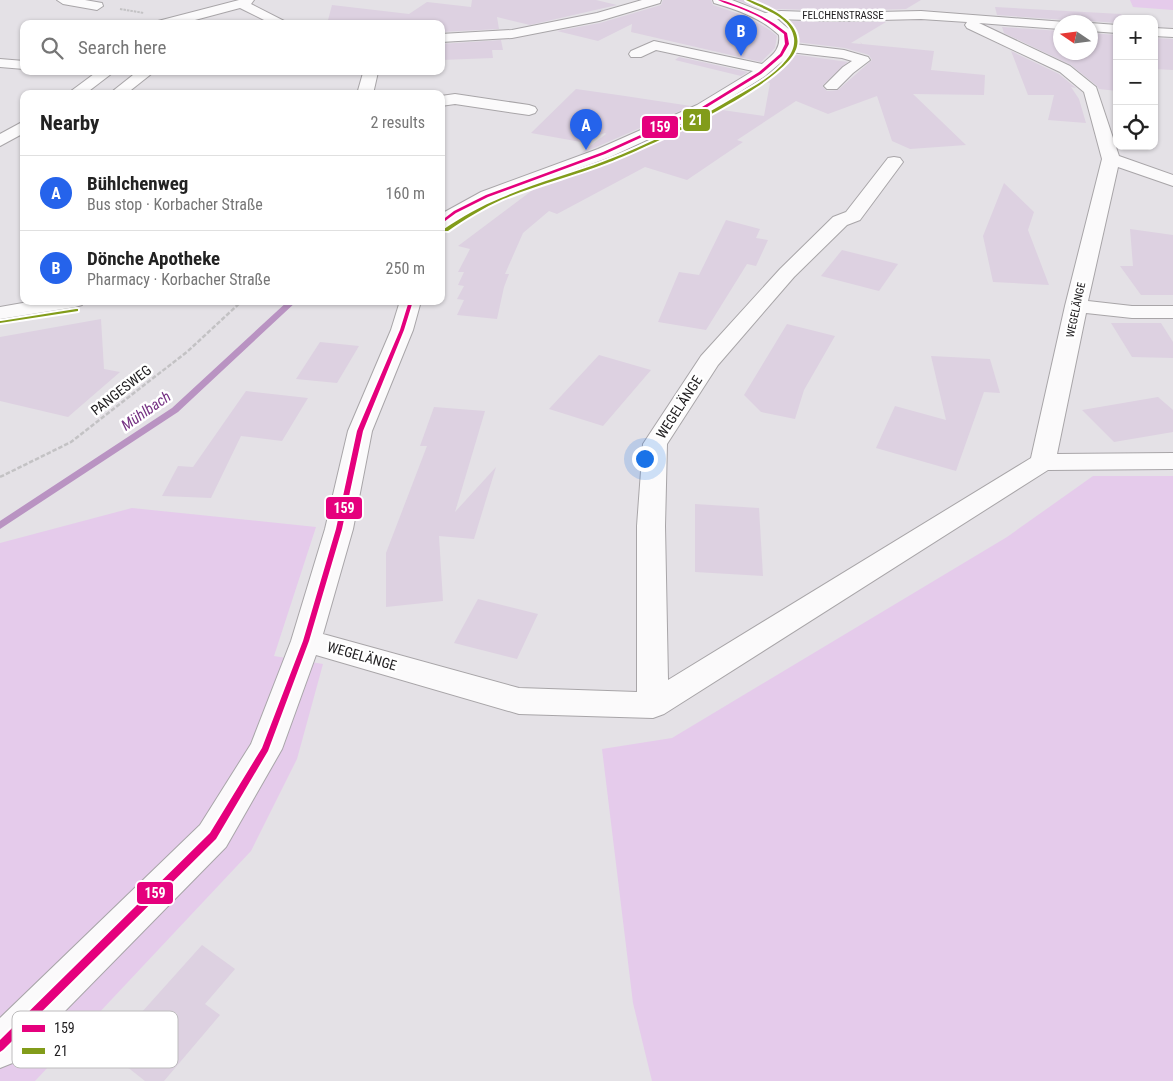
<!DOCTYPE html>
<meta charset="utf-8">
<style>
:root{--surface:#fff;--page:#f6f6f6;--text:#222;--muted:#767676;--line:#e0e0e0;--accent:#2563eb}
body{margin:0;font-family:"Roboto Condensed",sans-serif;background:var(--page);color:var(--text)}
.controls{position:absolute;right:15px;top:15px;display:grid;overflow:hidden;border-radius:10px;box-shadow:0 1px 4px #0004}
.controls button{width:45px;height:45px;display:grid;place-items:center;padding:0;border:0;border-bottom:1px solid var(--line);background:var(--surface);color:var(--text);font:25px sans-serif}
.compass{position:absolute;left:1053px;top:15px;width:45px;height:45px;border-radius:50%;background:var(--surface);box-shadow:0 1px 4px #0004;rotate:283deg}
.you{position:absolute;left:644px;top:458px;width:18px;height:18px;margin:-12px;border:4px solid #fff;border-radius:50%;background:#1a73e8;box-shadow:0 0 0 8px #1a73e833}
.badge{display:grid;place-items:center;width:32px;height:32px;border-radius:50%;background:var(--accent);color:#fff;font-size:16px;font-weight:700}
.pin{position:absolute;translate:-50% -41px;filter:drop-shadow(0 1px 2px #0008)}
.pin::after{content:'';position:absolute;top:26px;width:18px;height:15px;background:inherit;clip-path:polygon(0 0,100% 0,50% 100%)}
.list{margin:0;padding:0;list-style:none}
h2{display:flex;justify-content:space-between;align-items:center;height:65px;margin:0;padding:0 20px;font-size:21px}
h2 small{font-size:16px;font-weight:400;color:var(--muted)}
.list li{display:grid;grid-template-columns:32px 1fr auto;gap:15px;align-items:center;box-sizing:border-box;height:75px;padding:0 20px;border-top:1px solid var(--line)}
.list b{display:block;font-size:19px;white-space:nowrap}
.list p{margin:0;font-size:16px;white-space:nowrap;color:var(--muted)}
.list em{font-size:16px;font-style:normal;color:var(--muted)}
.icon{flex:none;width:28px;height:28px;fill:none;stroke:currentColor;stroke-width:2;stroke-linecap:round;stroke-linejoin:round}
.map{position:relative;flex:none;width:1173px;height:1081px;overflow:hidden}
.search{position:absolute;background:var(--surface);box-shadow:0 1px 4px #0004;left:20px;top:20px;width:425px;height:55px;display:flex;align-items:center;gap:12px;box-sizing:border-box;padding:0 18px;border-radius:10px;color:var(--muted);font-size:19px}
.panel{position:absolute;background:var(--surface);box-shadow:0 1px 4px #0004;left:20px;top:90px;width:425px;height:215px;border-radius:10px}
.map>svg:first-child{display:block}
.green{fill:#e5cbeb}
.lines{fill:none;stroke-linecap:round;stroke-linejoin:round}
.stream{fill:#b993c2;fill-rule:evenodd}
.building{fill:#ddd1e1}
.minor-casing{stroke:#a8a5a8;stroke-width:2}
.path-far1{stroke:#c3c2c4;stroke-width:2;stroke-dasharray:2.5 1;stroke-linecap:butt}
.path{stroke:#c3c2c4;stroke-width:2.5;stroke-dasharray:4.5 2;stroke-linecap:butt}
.minor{fill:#fbfafb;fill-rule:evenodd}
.bus-1-casing{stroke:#fff;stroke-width:4}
.bus-2-casing{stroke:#fff;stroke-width:4}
.bus-1{fill:#e5007d;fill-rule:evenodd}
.bus-2{fill:#829c1a;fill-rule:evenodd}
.labels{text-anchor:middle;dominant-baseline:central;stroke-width:5;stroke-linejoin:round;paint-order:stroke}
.far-street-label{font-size:11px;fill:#222022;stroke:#fff}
.street-label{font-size:14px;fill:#222022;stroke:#fff}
.water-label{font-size:15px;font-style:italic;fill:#753183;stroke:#fff}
.key{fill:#fff;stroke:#bdbcbd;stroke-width:1}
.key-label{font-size:14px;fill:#222022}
.line-badge{stroke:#fff;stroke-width:2}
.badge-label{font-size:14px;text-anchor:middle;font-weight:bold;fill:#fff}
</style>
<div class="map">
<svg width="1173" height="1081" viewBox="0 0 1173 1081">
<rect width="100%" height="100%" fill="#e4e1e6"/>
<g class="green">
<path d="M1130,0H1173V10L1133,7Z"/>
<path d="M1093,476H1173V1081H652L633,1003L602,749L672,738L1007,537Z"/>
<path d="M132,508L316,527L274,656L323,664L297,759L251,851L35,1081H0V543Z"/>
</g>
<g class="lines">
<path class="stream" d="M288,301H297L178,412L0,529V521L172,408Z"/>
</g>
<g class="building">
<path d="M472,0H596L617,5L530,25L497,17L499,29L441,32V24H327L332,5L409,14L427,2L471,7Z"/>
<path d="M663,0H711L713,5L748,17L771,31L777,36L775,48L761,62L631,32L632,24L598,41L557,31L600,23L661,5Z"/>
<path d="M737,0H921L906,9L837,11L781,9L765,11Z"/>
<path d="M995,7L1121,14L1124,19H1117V23L1090,21L1067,22L1065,20L997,15Z"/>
<path d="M782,21L886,22L851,43L861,44L860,42L862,44L934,51L931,70L985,75L984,95L913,94L966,145L910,149L892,141L877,96L828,114L796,101L737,140L743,142L687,180L645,167L557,214L549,211L523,233L505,274H509L504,287L497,319L457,315L464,300L457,299L464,286L458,285L464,272H458L470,249L458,246L538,186L611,159L715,109L764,116L770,83L761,81L787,59L791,54L848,62L823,85V87L827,91L838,90L872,60L869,55L845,48L796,42L792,30Z"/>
<path d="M1002,27L1060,31V52H1090V33L1117,35V91L1099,89L1097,86L1071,65L1004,33Z"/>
<path d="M1154,38L1173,39V70L1154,69Z"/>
<path d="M501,40L503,50H492L493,58L441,60V44Z"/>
<path d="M1011,51L1059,74L1076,88L1071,87L1079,99L1086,123L1048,120L1054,95H1028Z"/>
<path d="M679,57L748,72L741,76L675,60Z"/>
<path d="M576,89L625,96L691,106L580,154L606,134L605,133L581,142L531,133Z"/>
<path d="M1004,183L1034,212L1028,230L1049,285L993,282L983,236Z"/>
<path d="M726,220L760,229L756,238L768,240L756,266L747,264L706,330L658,322L679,272L699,275Z"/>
<path d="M1130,229L1173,235V295H1141L1120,266H1133Z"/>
<path d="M842,250L898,264L879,291L821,276Z"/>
<path d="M101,319L104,369L120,372L68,417L0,401V337Z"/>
<path d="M1111,323H1161L1173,342V358L1132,357Z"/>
<path d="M787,324L835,336L804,390L795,419L761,412L744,395Z"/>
<path d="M320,342L359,346L337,383L296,379Z"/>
<path d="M599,355L651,370L603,426L549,409Z"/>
<path d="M931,356L990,359L1000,393L984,392L956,471L876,448L895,406L946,420Z"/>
<path d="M246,391L308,398L282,441L241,436L211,498L162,496L178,466L193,467Z"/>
<path d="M1158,397L1173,410V432L1114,442L1082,410Z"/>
<path d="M434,407L485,411L455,512L496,467L474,539L439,536L443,601L386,607V553L427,446H420Z"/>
<path d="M695,504L759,508L763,576L695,572Z"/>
<path d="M478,599L538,614L517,659L454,643Z"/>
<path d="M202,945L235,969L205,1004L220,1015L164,1081H145L107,1051Z"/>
</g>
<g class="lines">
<g class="minor-casing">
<g id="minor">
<path d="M57,0H85L102,3L103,6L97,10L63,4Z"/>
<path d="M239,0H254L251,4L290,24H272L240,8L180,24H156L158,21Z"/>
<path d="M642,0H661L660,3L599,21L512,38L441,42V34L512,30L597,13Z"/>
<path d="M713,0H732L765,13L781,11L837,13L921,11L1065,22H1060V29L979,23L1070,66L1096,87L1119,156L1173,175V186L1118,167L1088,301L1132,306H1173V318H1132L1086,313L1057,454L1173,453V469L1048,470L664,714L653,718L519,714L316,655L282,749L226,847L15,1062L0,1068V1018L200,825L251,744L291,641L325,529L348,431L391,330L400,301H421L413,330L372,431L353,529L323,634L519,688L637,692V526L643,444L701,356L780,269L833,217L846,212L888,158L894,157L900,158L903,162L860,220L847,225L794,277L718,365L667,444L665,526L668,680L1031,458L1065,306L1102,159L1084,92L1060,72L967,28L965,25L967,22L921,19L837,21L777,19L791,31L794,44L844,50L868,57L870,60L853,73L837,89H827L824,86L843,67L852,61L842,58L790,52L786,58L765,76L709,111L610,157L493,200L462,216L448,227L441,229V214L481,192L598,149L697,105L753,71L656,50L641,57H631L629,54L631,51L654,41L762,64C772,55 781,50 779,35C761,18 738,10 714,3Z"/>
<path d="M1090,23L1117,25V33L1090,31Z"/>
<path d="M1154,28L1173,29V37L1154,36Z"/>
<path d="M0,59L24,61V69L0,67Z"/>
<path d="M98,71H115L85,94H67Z"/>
<path d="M138,71H155L126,94H109Z"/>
<path d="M362,71L378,72L373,94H357L363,73Z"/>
<path d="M455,94L529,105L535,107L537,110L535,113L529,115L455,104L441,106V96Z"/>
<path d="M24,121V133L0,146V134Z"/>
<path d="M34,301H85L82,305L75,307L0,319V307Z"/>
</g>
</g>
<path class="path-far1" d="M120,9L144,13"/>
<path class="path" d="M0,477L71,442L188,351L242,301"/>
<use href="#minor" class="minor"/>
<g class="bus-1-casing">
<g id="bus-1">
<path d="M718,0C723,0 728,2 733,4C753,11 771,20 787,33L789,44L782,56L761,74L704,109L605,154L488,197L456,213L441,224V221L454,211L486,195L603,152L702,107L759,72L780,54L785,44L784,34C772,24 759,16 744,10C735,6 726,4 718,0Z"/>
<path d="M409,301H413L404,330L363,431L342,529L309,641L268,751L216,839L3,1050L0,1052V1040L210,833L262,748L303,641L336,529L357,431L400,330Z"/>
</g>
</g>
<g class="bus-2-casing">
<g id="bus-2">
<path d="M746,0H750C768,7 802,21 797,46C790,83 643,149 607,163C573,176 537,185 503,199C483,208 465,219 448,231H444V229C462,217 481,206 501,198C535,183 571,174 605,161C650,144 693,122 735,97C753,87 774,76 787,59C792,53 795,46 794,38C791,16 762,9 746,0Z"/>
<path d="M76,309H78V311L0,323V321H1Z"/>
</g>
</g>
<use href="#bus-1" class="bus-1"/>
<use href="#bus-2" class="bus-2"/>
</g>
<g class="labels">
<g class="far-street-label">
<text x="843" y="15">FELCHENSTRASSE</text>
<text transform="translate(1076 310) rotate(-78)">WEGELÄNGE</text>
</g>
<g class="street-label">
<text transform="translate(121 390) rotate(-38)">PANGESWEG</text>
<text transform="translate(679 407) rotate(-57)">WEGELÄNGE</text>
<text transform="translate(362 656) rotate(16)">WEGELÄNGE</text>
</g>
<g class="water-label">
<text transform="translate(146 411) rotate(-35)">Mühlbach</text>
</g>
</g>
<rect x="12" y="1011" width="166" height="57" rx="8" class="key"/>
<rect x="22" y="1025" width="23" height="7" fill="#e5007d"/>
<rect x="22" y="1048" width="23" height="6" fill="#829c1a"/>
<g class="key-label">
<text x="54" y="1033">159</text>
<text x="54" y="1056">21</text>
</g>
<g class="line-badge">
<rect x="682" y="108" width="29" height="24" rx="5" fill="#829c1a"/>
<rect x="641" y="115" width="38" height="24" rx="5" fill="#e5007d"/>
<rect x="325" y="496" width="38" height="24" rx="5" fill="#e5007d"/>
<rect x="136" y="881" width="38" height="24" rx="5" fill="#e5007d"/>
</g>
<g class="badge-label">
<text x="696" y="125">21</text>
<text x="660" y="132">159</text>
<text x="344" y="513">159</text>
<text x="155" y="898">159</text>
</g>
</svg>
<div class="controls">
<button>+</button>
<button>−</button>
<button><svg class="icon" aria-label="locate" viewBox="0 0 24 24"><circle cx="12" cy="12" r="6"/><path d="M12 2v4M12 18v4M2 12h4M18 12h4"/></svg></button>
</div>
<svg class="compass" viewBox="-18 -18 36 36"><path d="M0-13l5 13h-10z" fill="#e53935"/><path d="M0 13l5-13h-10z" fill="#767676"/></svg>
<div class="you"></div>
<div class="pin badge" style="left:586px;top:150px">A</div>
<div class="pin badge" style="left:741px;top:56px">B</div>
<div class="search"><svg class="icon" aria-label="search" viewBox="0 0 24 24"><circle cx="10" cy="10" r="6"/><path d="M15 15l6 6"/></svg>Search here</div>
<section class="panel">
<h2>Nearby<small>2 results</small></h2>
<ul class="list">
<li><span class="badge">A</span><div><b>Bühlchenweg</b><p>Bus stop · Korbacher Straße</p></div><em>160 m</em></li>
<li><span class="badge">B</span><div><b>Dönche Apotheke</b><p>Pharmacy · Korbacher Straße</p></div><em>250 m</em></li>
</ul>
</section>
</div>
